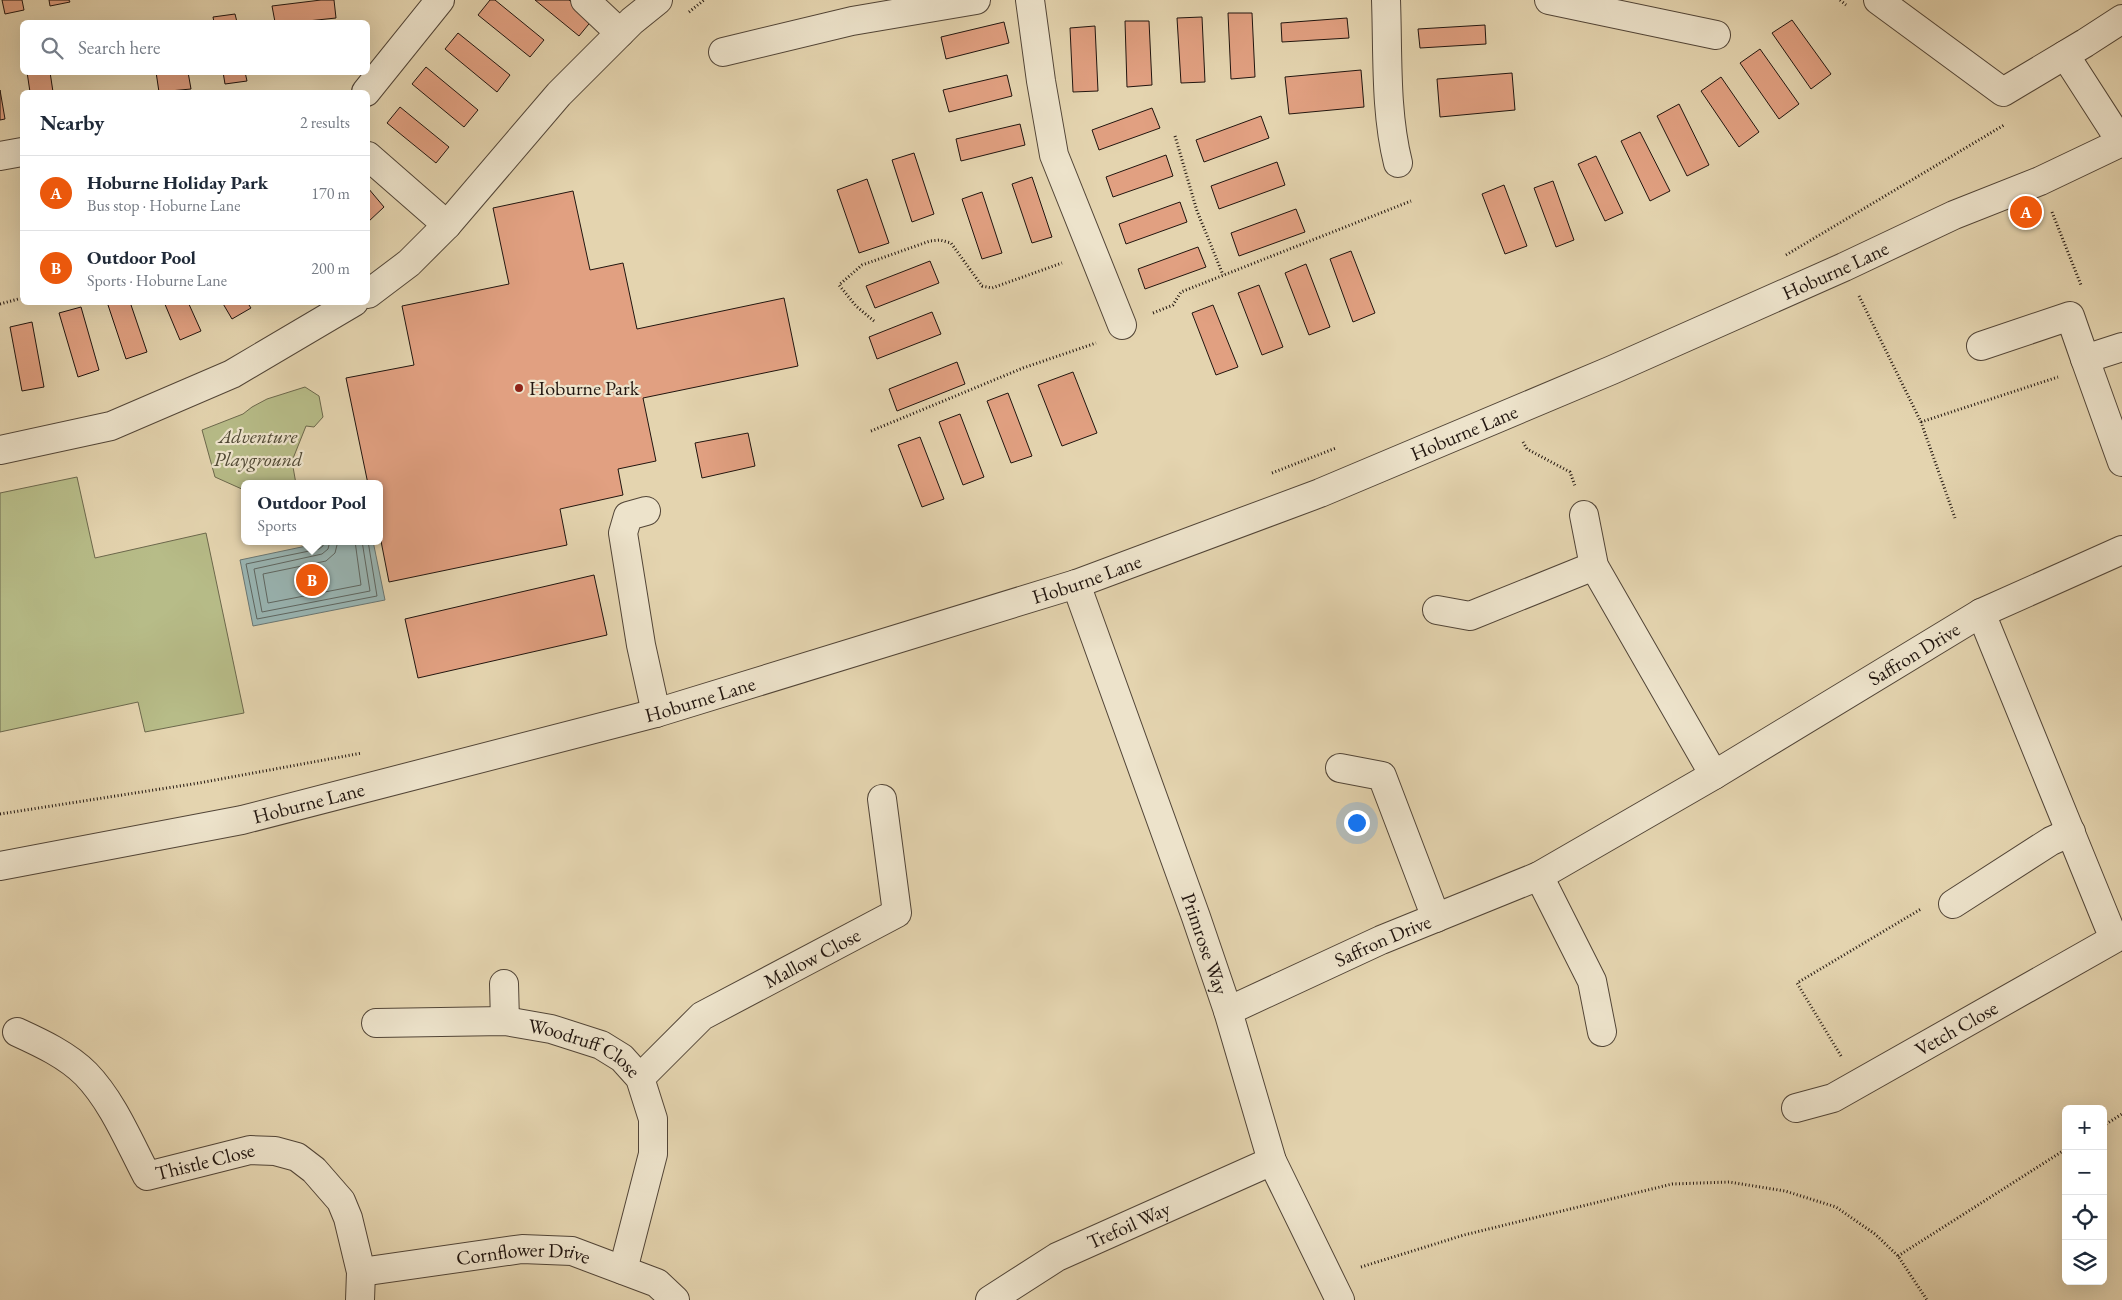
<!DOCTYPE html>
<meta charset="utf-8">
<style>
:root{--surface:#fff;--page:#f2f2f3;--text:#1f2937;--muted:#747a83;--line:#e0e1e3;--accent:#ea580c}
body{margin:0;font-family:"EB Garamond",serif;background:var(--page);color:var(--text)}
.controls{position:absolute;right:15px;bottom:15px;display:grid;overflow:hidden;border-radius:8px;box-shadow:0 5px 20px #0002}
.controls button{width:45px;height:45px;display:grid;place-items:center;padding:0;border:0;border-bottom:1px solid var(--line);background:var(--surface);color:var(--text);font:25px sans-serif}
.you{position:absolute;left:1356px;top:822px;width:18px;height:18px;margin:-12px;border:4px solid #fff;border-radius:50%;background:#1a73e8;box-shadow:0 0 0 8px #1a73e833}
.badge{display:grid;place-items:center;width:32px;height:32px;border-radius:50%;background:var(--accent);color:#fff;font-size:16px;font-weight:700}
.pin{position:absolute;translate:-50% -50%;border:2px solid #fff;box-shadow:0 1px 5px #0006}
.popup{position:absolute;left:241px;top:480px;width:142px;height:65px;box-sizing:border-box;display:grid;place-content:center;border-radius:8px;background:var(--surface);filter:drop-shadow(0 1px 4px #0005);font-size:16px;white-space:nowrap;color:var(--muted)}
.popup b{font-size:19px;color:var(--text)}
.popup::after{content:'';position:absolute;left:50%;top:100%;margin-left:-10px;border:10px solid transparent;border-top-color:var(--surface)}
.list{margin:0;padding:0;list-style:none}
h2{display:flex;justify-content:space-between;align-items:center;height:65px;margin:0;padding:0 20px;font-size:21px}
h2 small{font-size:16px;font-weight:400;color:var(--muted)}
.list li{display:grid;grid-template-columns:32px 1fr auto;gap:15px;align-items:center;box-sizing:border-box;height:75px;padding:0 20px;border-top:1px solid var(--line)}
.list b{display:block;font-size:19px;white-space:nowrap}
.list p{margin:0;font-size:16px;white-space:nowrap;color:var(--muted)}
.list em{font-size:16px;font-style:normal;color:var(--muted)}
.icon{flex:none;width:28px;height:28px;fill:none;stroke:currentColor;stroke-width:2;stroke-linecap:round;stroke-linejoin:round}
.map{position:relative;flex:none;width:2122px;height:1300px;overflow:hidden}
.search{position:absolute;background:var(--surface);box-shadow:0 5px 20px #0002;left:20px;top:20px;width:350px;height:55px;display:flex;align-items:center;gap:12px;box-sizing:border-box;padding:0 18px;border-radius:8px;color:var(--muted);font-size:19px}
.panel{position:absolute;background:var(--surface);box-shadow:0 5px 20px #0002;left:20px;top:90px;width:350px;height:215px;border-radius:8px}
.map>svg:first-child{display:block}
.green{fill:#b7bc88;stroke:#6c684c}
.water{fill:#99b6b5;stroke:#697673}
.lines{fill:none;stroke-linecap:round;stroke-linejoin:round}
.shore{stroke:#5d6662;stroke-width:1}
.building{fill:#e1a081;stroke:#21150f}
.minor-casing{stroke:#524537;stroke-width:30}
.path{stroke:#21150f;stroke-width:3;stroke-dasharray:1 2.5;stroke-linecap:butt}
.minor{stroke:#ede3cb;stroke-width:28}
.poi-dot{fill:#8f2418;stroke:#ede3cb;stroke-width:2}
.labels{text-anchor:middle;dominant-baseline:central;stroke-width:4.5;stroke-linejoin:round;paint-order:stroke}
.street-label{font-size:20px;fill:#21150f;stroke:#ede3cb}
.poi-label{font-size:20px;fill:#21150f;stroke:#ede3cb;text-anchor:start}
.park-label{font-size:20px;font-style:italic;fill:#4e4733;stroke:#ede3cb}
</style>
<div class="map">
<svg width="2122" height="1300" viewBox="0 0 2122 1300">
<rect width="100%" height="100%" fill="#e4d4af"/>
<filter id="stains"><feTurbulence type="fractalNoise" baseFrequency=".004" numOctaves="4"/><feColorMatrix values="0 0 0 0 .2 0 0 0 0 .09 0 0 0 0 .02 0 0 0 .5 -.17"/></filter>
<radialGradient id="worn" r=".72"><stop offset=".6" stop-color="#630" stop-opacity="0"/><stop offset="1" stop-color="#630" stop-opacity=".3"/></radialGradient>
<g class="green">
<path d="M305,387L319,396L323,417L314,427L306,426L292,461L296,484H244V490L215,477L202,430L243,414L252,407L267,399Z"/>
<path d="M77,477L95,558L206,533L244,713L145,732L138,702L0,732V493Z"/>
</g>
<path class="water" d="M330,541H373L385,600L253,626L240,560Z"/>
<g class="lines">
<g class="shore">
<path d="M324,541L323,546L319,549L246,564L257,619L377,596L368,541"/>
<path d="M330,541L328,549L322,554L254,569L262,612L370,591L362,541"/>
<path d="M338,541L335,553L326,561L263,574L268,603L361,585L355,541"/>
</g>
</g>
<g class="building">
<path d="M2,0H22L24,10L5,14Z"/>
<path d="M49,0H69L70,2L50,6Z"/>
<path d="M321,0H334L336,18L298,22H275L272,6Z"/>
<path d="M490,0H495L544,40L530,57L478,15Z"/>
<path d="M535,0H569L593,19L579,36Z"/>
<path d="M1228,13H1252L1255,77L1231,79Z"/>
<path d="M235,14L237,22H214L213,17Z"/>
<path d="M1202,17L1205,82L1181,83L1177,18Z"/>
<path d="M1347,18L1349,38L1282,42L1281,23Z"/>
<path d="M1792,20L1831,74L1811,89L1772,33Z"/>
<path d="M1125,21H1149L1152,85L1127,87Z"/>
<path d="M1004,22L1009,43L946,59L941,37Z"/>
<path d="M1485,25L1486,44L1420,48L1418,29Z"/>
<path d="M1095,26L1098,91L1073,92L1070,28Z"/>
<path d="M458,33L510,75L497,92L445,49Z"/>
<path d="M1760,49L1799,104L1779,119L1740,63Z"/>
<path d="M426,67L478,110L464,127L412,84Z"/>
<path d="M1361,70L1364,107L1289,114L1285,77Z"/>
<path d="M27,72H50L53,92H30Z"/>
<path d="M156,72H188L191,89L159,92Z"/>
<path d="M223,72H245L247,81L225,84Z"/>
<path d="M1512,73L1515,110L1440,117L1437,79Z"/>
<path d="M1007,75L1012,96L949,112L943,90Z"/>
<path d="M1721,77L1759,132L1739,147L1701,91Z"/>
<path d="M0,90L5,119L0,120Z"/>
<path d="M1679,104L1709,165L1687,176L1657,116Z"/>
<path d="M400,107L449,147L436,163L387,123Z"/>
<path d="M1152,108L1160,128L1099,150L1092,130Z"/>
<path d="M1261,116L1269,138L1204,162L1196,140Z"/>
<path d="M1020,124L1025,145L961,161L956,139Z"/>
<path d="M1640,132L1670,191L1650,201L1621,141Z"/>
<path d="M914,153L934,214L912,222L892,160Z"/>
<path d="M1166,155L1173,176L1113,197L1106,177Z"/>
<path d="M1596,156L1623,213L1605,221L1578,164Z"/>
<path d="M1277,162L1285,185L1219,209L1211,186Z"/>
<path d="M1032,177L1052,237L1032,243L1012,184Z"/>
<path d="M867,179L889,243L859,253L837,190Z"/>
<path d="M1553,181L1574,240L1556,247L1534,188Z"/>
<path d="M1504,185L1527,246L1505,254L1482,194Z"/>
<path d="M368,188L384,207L368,222Z"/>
<path d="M573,191L590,270L623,263L637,329L784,298L798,366L643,398L656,461L618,469L623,495L560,509L567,545L389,582L380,536V484H368L346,378L414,365L402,306L509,284L493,208Z"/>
<path d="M982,192L1002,253L982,259L962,199Z"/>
<path d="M1180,202L1187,222L1126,244L1119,224Z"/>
<path d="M1296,209L1305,232L1239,256L1231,233Z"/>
<path d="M1198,247L1206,267L1145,289L1138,269Z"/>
<path d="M1351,251L1375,313L1353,322L1330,259Z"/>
<path d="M930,261L939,283L875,308L866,286Z"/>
<path d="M1306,264L1330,327L1309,335L1285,273Z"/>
<path d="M1259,285L1283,347L1262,355L1238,293Z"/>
<path d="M107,302H130L147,352L126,359Z"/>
<path d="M164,302H188L201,331L180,340Z"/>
<path d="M222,302H247L251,308L232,319Z"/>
<path d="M1213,305L1238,367L1216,375L1192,313Z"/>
<path d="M81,307L99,370L78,377L59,313Z"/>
<path d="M932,312L941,334L877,359L869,337Z"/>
<path d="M32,322L44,387L22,391L10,327Z"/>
<path d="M957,362L965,384L897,411L889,389Z"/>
<path d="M1073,372L1097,433L1062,446L1038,385Z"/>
<path d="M1008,393L1032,456L1011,463L987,401Z"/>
<path d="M960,414L984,477L963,485L939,422Z"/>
<path d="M748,433L755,466L702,478L695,443Z"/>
<path d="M920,437L944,499L922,507L898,445Z"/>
<path d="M594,575L607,635L418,678L405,619Z"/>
</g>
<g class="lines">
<g class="minor-casing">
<g id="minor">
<path d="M585,0L620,33"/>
<path d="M1030,0L1041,81L1054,155L1122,325"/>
<path d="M1386,0C1388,54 1385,111 1398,163"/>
<path d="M1549,0L1716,35"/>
<path d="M1878,0L2003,92L2085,43L2122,19"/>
<path d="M723,52L852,21L976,0"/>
<path d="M2065,55L2121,142"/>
<path d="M366,92L440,0"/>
<path d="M0,156L22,152"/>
<path d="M368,156L447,225"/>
<path d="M368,294L409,263L447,225L559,94L632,21L658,0"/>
<path d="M1981,346L2070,316L2085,359"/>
<path d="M2122,347L2085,359L2122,462"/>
<path d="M0,450L111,426L232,374L354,302"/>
<path d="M646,511L628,516L623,533L641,645L656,713"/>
<path d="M1584,515L1594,566L1714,775"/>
<path id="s1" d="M1076,584L1196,917L1228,1011L1272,1161L1340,1300"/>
<path d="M1437,610L1470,616L1594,566"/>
<path d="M1340,768L1382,776L1436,918"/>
<path id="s2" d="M0,866L242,820L656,713L1076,584L1320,493L1612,370L1844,267L1954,215L2040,181L2122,142"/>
<path d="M1539,876L1592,981L1602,1032"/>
<path d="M1953,904L2051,841L2071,832"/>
<path d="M504,984L505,1021"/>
<path id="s3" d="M1228,1011L1381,940L1539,876L1714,775L1981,613L2122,550"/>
<path id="s4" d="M376,1023L505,1021L551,1029L601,1045L622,1058L640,1078L653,1119V1154L623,1270"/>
<path id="s5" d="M17,1032C41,1043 67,1055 86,1074C113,1102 129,1142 147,1176L250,1150L275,1151L297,1157L314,1170L341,1201L348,1218L361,1272L360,1300"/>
<path id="s6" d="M640,1078L702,1016L897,913L882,799"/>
<path id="s7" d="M1796,1108L1833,1098L2114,939L1981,613"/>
<path id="s8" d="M361,1272L522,1249L572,1251L657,1283L675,1300"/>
<path id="s9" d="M990,1300L1057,1257L1272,1161"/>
</g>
</g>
<g class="path">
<path d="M1840,0L1846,5"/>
<path d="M689,12L704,0"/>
<path d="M1175,136L1197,211L1223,275"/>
<path d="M2052,212L2081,285"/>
<path d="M1786,255L2004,125"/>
<path d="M1859,296L1921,422L1955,518"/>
<path d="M0,304L22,298"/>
<path d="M1153,313L1173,305L1181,292L1411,201"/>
<path d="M874,321L856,306L839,285L862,265L930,241L940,240L951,243L982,286L992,288L1062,263"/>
<path d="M1921,422L2058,377"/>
<path d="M871,431L1023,368L1096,343"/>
<path d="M1523,442L1527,449L1570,472L1575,486"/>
<path d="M1272,473L1336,448"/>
<path d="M0,814L199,783L362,753"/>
<path d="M1841,1056L1797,983L1921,909"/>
<path d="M2103,1126L2122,1114"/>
<path d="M1898,1256L2066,1149"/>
<path d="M1361,1267L1464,1235L1672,1184L1729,1182L1785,1191L1836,1207L1875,1234L1898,1256L1927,1300"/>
</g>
<use href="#minor" class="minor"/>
</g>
<circle class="poi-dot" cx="519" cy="388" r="5"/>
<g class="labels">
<g class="street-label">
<text stroke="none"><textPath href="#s2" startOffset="1935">Hoburne Lane</textPath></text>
<text stroke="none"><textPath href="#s2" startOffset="1530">Hoburne Lane</textPath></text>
<text stroke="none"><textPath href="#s2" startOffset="1125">Hoburne Lane</textPath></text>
<text stroke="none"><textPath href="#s3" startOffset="775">Saffron Drive</textPath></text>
<text stroke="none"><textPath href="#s2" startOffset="720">Hoburne Lane</textPath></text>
<text stroke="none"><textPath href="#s2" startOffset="315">Hoburne Lane</textPath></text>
<text stroke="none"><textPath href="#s3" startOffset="170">Saffron Drive</textPath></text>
<text stroke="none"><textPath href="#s1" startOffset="382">Primrose Way</textPath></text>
<text stroke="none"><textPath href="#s6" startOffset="212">Mallow Close</textPath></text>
<text stroke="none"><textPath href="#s7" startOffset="180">Vetch Close</textPath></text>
<text stroke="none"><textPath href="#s4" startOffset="214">Woodruff Close</textPath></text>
<text stroke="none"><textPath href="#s5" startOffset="260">Thistle Close</textPath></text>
<text stroke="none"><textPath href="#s9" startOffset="158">Trefoil Way</textPath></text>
<text stroke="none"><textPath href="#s8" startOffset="164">Cornflower Drive</textPath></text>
</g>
<g class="poi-label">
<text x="529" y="388">Hoburne Park</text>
</g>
<g class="park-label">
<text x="258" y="436">Adventure<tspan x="258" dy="23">Playground</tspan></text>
</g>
</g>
<rect width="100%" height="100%" filter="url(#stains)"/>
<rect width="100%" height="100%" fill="url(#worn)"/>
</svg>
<div class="controls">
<button>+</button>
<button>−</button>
<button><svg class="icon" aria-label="locate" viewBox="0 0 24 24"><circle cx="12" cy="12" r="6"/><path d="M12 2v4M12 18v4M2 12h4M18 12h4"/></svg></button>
<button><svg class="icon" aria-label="layers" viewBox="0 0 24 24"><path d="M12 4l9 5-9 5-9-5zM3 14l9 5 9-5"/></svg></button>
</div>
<div class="you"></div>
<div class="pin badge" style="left:2026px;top:212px">A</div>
<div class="pin badge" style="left:312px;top:580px">B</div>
<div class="popup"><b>Outdoor Pool</b>Sports</div>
<div class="search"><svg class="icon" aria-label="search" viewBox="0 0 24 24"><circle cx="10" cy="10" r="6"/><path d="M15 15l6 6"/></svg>Search here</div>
<section class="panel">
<h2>Nearby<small>2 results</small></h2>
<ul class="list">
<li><span class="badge">A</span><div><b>Hoburne Holiday Park</b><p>Bus stop · Hoburne Lane</p></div><em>170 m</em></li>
<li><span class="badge">B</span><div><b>Outdoor Pool</b><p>Sports · Hoburne Lane</p></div><em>200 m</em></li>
</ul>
</section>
</div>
